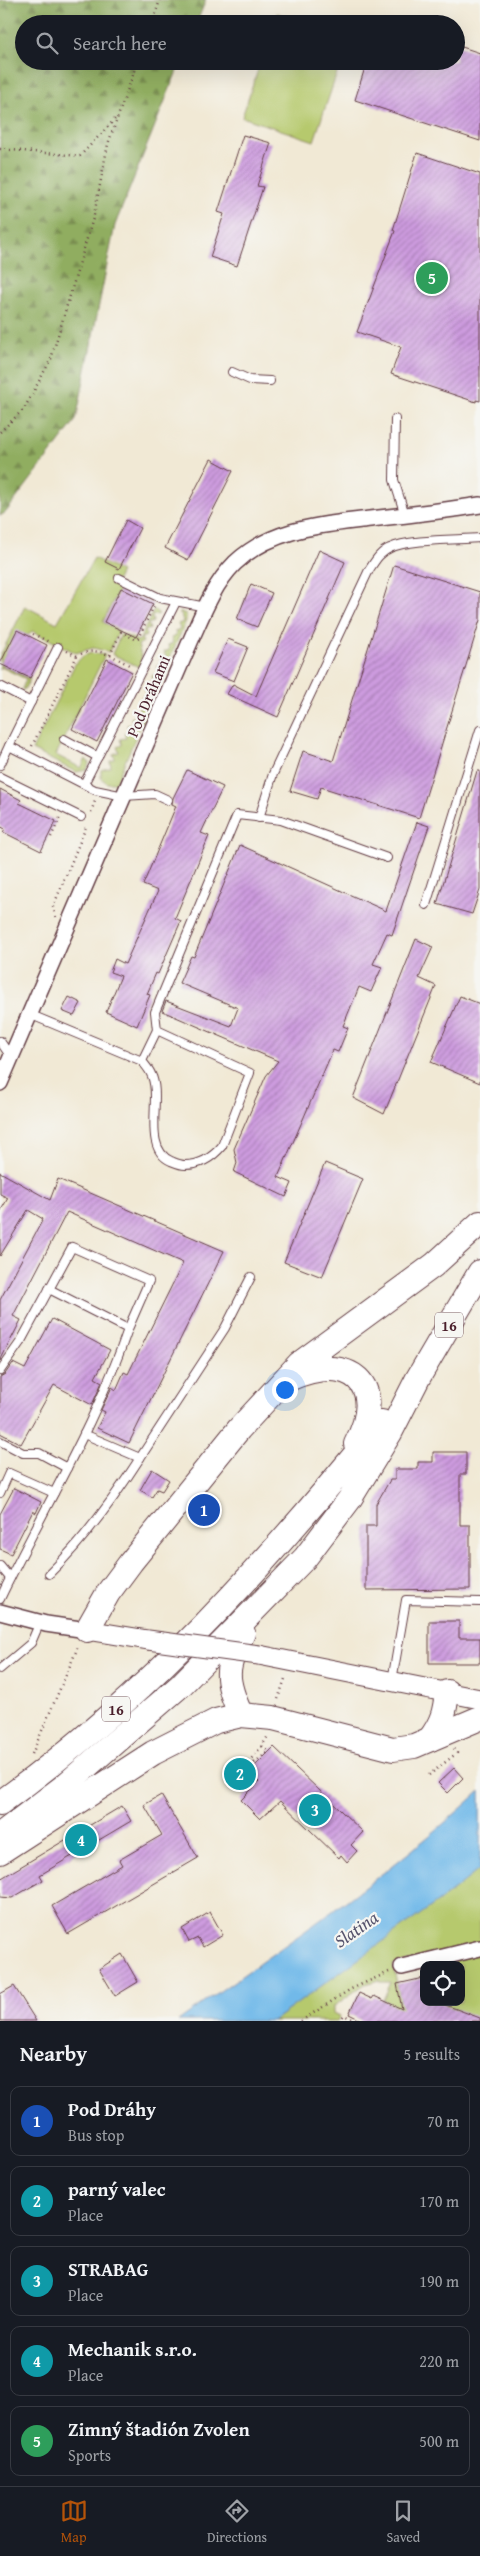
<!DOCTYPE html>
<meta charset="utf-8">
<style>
:root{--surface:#171b24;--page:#242831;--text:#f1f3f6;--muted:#9ea1a6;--line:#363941;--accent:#b45309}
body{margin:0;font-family:"Gentium Book Plus",serif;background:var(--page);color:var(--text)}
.controls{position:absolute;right:15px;bottom:15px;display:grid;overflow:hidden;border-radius:10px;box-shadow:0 5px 20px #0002}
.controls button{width:45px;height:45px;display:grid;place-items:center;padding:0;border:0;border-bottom:1px solid var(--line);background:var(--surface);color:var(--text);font:25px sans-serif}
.you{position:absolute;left:284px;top:1389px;width:18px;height:18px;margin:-12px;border:4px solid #fff;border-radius:50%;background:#1a73e8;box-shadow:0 0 0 8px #1a73e833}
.badge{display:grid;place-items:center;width:32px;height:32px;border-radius:50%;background:var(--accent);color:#fff;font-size:16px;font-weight:700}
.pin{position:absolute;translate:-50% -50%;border:2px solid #fff;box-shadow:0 1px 5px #0006}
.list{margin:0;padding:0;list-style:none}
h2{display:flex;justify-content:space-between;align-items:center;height:65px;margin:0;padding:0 20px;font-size:21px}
h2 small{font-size:16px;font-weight:400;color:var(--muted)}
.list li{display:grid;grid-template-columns:32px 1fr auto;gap:15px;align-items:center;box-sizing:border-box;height:70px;margin:0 10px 10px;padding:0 10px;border:1px solid var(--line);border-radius:10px}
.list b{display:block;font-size:19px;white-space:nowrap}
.list p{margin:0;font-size:16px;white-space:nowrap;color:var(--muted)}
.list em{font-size:16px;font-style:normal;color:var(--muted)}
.icon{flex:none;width:28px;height:28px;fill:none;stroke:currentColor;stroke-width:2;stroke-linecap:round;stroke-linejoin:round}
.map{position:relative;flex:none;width:480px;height:2021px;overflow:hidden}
.search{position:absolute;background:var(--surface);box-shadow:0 5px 20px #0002;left:15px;right:15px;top:15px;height:55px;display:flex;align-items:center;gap:12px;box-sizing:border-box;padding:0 18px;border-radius:28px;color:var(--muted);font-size:19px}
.sheet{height:465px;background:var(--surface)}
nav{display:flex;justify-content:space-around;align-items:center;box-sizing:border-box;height:70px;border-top:1px solid var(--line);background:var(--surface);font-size:14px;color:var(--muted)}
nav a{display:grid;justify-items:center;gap:2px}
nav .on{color:var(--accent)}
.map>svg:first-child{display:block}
.green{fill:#b6c96d;stroke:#80744c}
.forest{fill:url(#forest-firs);stroke:#6d6646}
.water{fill:#71b9e9;stroke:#5e6c8a}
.building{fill:url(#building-hatch)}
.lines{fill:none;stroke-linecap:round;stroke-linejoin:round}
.service-casing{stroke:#633d44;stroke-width:10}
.minor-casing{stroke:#633d44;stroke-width:18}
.tertiary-casing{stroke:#633d44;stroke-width:21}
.primary-casing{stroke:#633d44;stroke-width:26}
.path{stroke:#633d44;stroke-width:2.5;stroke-dasharray:1 4;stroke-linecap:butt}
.service{stroke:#fff;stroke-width:8}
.minor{stroke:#fff;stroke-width:15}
.tertiary{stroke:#fff;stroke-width:19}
.primary{stroke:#fff;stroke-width:24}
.tertiary-bridge-casing{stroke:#633d44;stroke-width:21;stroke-linecap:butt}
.tertiary-bridge{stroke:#fff;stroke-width:19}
.labels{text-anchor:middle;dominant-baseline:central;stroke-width:4.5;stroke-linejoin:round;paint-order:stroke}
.shield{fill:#f6f6f2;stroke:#7e6067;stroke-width:1}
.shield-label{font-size:15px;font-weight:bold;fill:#4a1f2b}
.street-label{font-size:16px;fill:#4a1f2b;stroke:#f6f6f2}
.water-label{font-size:18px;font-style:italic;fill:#58556e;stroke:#f6f6f2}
</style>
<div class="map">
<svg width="480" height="2021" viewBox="0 0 480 2021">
<defs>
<pattern id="forest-firs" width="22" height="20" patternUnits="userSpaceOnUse" patternTransform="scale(1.25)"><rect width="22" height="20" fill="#90ad60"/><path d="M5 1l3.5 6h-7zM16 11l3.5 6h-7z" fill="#788c4f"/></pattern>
<pattern id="building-hatch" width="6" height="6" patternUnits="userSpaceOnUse" patternTransform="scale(1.25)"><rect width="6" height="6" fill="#cd9bdf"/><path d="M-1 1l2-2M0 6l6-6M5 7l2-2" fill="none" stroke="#a87eb5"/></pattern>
</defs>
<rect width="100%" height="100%" fill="#f6f6f2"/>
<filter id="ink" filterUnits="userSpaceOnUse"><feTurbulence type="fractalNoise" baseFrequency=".02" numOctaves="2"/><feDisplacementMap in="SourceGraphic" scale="10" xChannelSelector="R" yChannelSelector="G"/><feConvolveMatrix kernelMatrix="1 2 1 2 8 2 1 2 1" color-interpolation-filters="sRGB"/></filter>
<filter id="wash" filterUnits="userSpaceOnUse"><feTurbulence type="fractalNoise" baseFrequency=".0096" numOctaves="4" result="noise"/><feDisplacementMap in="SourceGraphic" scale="20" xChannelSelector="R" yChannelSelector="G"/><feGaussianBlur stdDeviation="1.12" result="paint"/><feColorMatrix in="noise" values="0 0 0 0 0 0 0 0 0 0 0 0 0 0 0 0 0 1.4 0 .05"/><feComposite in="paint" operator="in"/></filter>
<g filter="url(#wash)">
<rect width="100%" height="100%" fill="#f1e9d5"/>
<g class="green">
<path d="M277,13L310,24H273Z"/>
<path d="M261,61H341L314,141L242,117Z"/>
<path d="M94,558L121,572L115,584L120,587L103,622L119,631L109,652L93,648L76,653L32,631L2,665L30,679L24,690L22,689L26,679L1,667L0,669V656L25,606L57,623Z"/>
<path d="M154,609L159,614L152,616L153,622L148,624L150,629L145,631L146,636L141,638L143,642L138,645L142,659L139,667L112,654L121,634L139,641Z"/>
<path d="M181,612L186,614V621L118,778L115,783H107L101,778V770L111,767L110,761L115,759L113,754L119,752L117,747L122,745L120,739L126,738L124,733L129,731L127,725L133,723L131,718L136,716L135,711L140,709L138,704L143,702L142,697L147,695L145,690L150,688L148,683L154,681L152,676L159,673L157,666L162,664L161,659L166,657L164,652L169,650L168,645L173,643L171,638L176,636L175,631L180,629L178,624L183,622L181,614H179Z"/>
<path d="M91,653L105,655L56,755L81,768L86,759L89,763L87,770L76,772L32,750L75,664L83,656Z"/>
<path d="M480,1869V1944L393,1965L400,1999L410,1997L401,2014L383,2000L391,1982H380V1980L365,1984L334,2006V2013L340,2016L337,2021H273Z"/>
<path d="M480,1951V2021L446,2012L444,2002H461V1965H455V1961Z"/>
</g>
<path class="forest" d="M0,0H206L196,24H24V61H181L115,225L76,420L6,512L0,516Z"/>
<path class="water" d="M480,1791V1869L454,1890L273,2021H178C281,1947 387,1878 480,1791Z"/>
<g id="blocks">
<g class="building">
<path d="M456,45L480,53V141L355,100L367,61H456Z"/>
<path d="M243,135L271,143L257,186L263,187L237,266L210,257L224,214L218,212Z"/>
<path d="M417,153L480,174V401L476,400V402L391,374L401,347L357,332L395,231L393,230Z"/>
<path d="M211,459L233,471L188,560L165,548Z"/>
<path d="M126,520L140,528L119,569L105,562Z"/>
<path d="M319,550L345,562L278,717L227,694L233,684L256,696Z"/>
<path d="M394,565L480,592V620L419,818L321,787L317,799L290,791L303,751L333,761Z"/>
<path d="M251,584L272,593L257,627L237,619Z"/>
<path d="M121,588L153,604L136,637L104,622Z"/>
<path d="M17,630L47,645L30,678L0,664Z"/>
<path d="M228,639L248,647L234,681L213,673Z"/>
<path d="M107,659L132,672L97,742L72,729Z"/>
<path d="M187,770L223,787L201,833L209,836L175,918L181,921L158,974L156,973L147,994L150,995L137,1026L106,1012L121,976L110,972L115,959L125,964L158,891L143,885L176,806L172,804L173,798Z"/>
<path d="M477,771H480V890L472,914L437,904Z"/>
<path d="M0,789L21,800L19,803L56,821L41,851L3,832L5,829L0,826Z"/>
<path d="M417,822L429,826L392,935L387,933L373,964L382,967L371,992L359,987L343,1026L348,1028L338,1052L333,1050L278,1177L292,1183L286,1197L234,1172L237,1163L234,1149L266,1076L278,1061L162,1011L166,1001L231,1026L238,1008L179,983L191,956L194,957L240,845L386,911Z"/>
<path d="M416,939L433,947L419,978L436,986L384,1114L353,1098Z"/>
<path d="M460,996L480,1004V1083L431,1062Z"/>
<path d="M69,997L81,1003L74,1016L62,1011Z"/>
<path d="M325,1163L363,1179L322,1277L284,1262Z"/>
<path d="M0,1172L50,1200L58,1179L224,1251L129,1443L97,1428L105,1412L101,1410L112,1387L116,1390L124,1372L128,1374L183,1263L67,1212L13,1316L21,1320L0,1361V1300L43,1219L28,1210L0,1256V1212L8,1198L0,1194Z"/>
<path d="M52,1319L110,1350L95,1378L102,1382L92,1405L54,1385L21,1444L0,1433V1377L5,1374L13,1363L25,1369Z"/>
<path d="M433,1452H466V1474H460V1525H470V1589L366,1590V1526H376V1504L390,1480H395V1469H418V1462H433Z"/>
<path d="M152,1469L169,1480L162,1491L157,1489L152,1497L140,1490Z"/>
<path d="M14,1488L41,1502L36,1513L33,1511L11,1554L0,1549V1514Z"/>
<path d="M429,1621H459V1638H480V1663H429Z"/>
<path d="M274,1747L363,1832L351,1845L357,1851L347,1862L341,1855L339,1858L280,1801L260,1819L241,1800L259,1782L249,1772Z"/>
<path d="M454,1768L463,1778L448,1793L438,1783Z"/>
<path d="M161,1795L198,1858L68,1934L52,1906L122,1865L119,1860L162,1835L144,1805Z"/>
<path d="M122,1806L131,1821L40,1875L43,1880L29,1888L12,1898L0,1897V1879Z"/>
<path d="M210,1912L223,1935L203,1947L198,1938L189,1942L182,1929Z"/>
<path d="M122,1954L138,1982L115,1996L99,1969Z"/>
<path d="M424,1978V2002H438L480,2018V2021H363L349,2014L359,1993L372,1999L374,1996L402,2009L397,1984Z"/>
<path d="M14,1986L36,2021H0V1994Z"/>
</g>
</g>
</g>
<g filter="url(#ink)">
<use href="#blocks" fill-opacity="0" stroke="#633d44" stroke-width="1"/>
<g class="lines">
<g class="service-casing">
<g id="service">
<path d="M232,372L250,380L270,381"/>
<path d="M395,419L394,480L405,515"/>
<path d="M119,578L160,598L206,607"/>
<path d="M58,647L9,746L95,790L124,796L155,794L168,800"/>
<path d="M0,686L31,702"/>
<path d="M64,739L98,757"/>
<path d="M0,765L9,746"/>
<path d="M0,777L81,817"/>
<path d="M84,784L176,602"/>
<path d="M259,818L273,774L369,570C375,561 380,552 390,548C409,539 458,540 480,538"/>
<path d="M426,905L480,730"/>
<path d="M29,1014L142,1061C145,1065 149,1069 151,1074C163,1097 141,1148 171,1161C176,1163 180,1165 185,1165C201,1165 212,1158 222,1146L250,1073L157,1030L142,1061"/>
<path d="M157,1030L155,1012L237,815L281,820L387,858"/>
<path d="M0,1041L11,1057"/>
<path d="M0,1371L21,1341L72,1247L149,1281L128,1329"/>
<path d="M0,1441L23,1453H39L67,1468"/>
<path d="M140,1458L225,1328L251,1277"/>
<path d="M0,1493L9,1473L54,1493"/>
<path d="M0,1566L10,1578"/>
<path d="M49,1574C85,1539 113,1500 140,1458L84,1434"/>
<path d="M0,1599C43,1509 96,1424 128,1329L49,1289"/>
<path d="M0,1669L31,1643L40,1622"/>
<path d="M392,1681L406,1600L480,1602"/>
</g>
</g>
<g class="minor-casing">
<g id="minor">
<path d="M0,1083L190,642C202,615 213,585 235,563C272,528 322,525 370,519C407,515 444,511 480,505"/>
<path d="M0,1612L46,1624L87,1630"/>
<path d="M402,1967L480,1948"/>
</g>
</g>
<g class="tertiary-casing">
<g id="tertiary">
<path d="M87,1630L148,1640"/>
<path d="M259,1655L480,1699"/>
</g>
</g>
<g class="primary-casing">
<g id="primary">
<path d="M291,1378C350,1352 388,1384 356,1444"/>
<path d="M87,1630L108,1593L131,1562L239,1429L299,1364L434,1265L480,1223"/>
<path d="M241,1715C224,1678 225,1668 243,1633"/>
<path d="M430,1739C442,1723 445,1712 447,1692"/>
<path d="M0,1803C148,1697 268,1562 382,1422"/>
<path d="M0,1835L63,1787L181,1685L305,1558L349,1500L390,1433L418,1378L480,1272"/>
<path d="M0,1852L153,1753L216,1721L241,1715L273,1718L393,1749L414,1746L480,1718"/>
</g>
</g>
<g class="path">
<path d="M152,24L160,0"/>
<path d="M0,149L80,156L117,117"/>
<path d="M0,432L24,409L51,359L94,215L108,144L138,61"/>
<path d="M33,634L49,642"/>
<path d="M67,651L77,656"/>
<path d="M110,655L121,632L137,640L154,606"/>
<path d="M32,746L77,656C97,645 112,656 131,666"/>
<path d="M91,812L95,801"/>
<path d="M51,837L60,818"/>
<path d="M56,917L53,907L86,827"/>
<path d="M278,1699L286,1676"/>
<path d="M262,1746L246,1765L249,1767L268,1752L262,1746L268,1736"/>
<path d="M32,1754L78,1647"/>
<path d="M429,1775L457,1753L454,1748"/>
<path d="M301,2021L351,1989L389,1972"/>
<path d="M340,2021L344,2015L356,2021"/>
</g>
<use href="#service" class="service"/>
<use href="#minor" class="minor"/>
<use href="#tertiary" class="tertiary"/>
<use href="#primary" class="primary"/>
<g class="tertiary-bridge-casing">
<path id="tertiary-bridge" d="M148,1640L259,1655"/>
</g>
<use href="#tertiary-bridge" class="tertiary-bridge"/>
</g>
</g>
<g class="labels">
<g class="shield">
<rect x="435" y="1312.5" width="28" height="25" rx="4"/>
<rect x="102" y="1696.5" width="28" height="25" rx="4"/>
</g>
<g class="shield-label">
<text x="449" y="1325">16</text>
<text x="116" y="1709">16</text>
</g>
<g class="street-label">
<text transform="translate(148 696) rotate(-67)">Pod Dráhami</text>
</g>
<g class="water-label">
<text transform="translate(356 1929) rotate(-35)">Slatina</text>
</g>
</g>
</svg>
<div class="controls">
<button><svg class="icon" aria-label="locate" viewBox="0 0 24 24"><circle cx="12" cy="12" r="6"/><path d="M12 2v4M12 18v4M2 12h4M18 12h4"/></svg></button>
</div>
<div class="you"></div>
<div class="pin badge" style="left:204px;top:1510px;background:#1a4fb4">1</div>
<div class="pin badge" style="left:240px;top:1774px;background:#0f9aa8">2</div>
<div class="pin badge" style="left:315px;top:1810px;background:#0f9aa8">3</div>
<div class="pin badge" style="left:81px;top:1840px;background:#0f9aa8">4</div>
<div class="pin badge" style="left:432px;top:278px;background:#2e9e5b">5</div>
<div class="search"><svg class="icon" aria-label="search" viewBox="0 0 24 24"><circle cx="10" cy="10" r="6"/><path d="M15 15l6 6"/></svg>Search here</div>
</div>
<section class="sheet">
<h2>Nearby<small>5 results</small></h2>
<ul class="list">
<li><span class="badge" style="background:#1a4fb4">1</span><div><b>Pod Dráhy</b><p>Bus stop</p></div><em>70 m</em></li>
<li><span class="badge" style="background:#0f9aa8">2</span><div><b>parný valec</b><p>Place</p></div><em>170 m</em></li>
<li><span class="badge" style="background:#0f9aa8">3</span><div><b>STRABAG</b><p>Place</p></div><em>190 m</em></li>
<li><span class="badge" style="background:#0f9aa8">4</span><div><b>Mechanik s.r.o.</b><p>Place</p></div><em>220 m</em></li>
<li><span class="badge" style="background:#2e9e5b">5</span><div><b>Zimný štadión Zvolen</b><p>Sports</p></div><em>500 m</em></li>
</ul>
</section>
<nav>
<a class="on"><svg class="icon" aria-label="map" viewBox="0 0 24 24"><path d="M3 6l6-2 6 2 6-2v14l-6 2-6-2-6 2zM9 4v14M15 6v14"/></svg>Map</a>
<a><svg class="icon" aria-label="directions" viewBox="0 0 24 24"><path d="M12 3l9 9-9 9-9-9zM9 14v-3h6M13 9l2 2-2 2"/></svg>Directions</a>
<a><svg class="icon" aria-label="saved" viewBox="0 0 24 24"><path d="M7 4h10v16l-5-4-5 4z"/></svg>Saved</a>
</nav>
